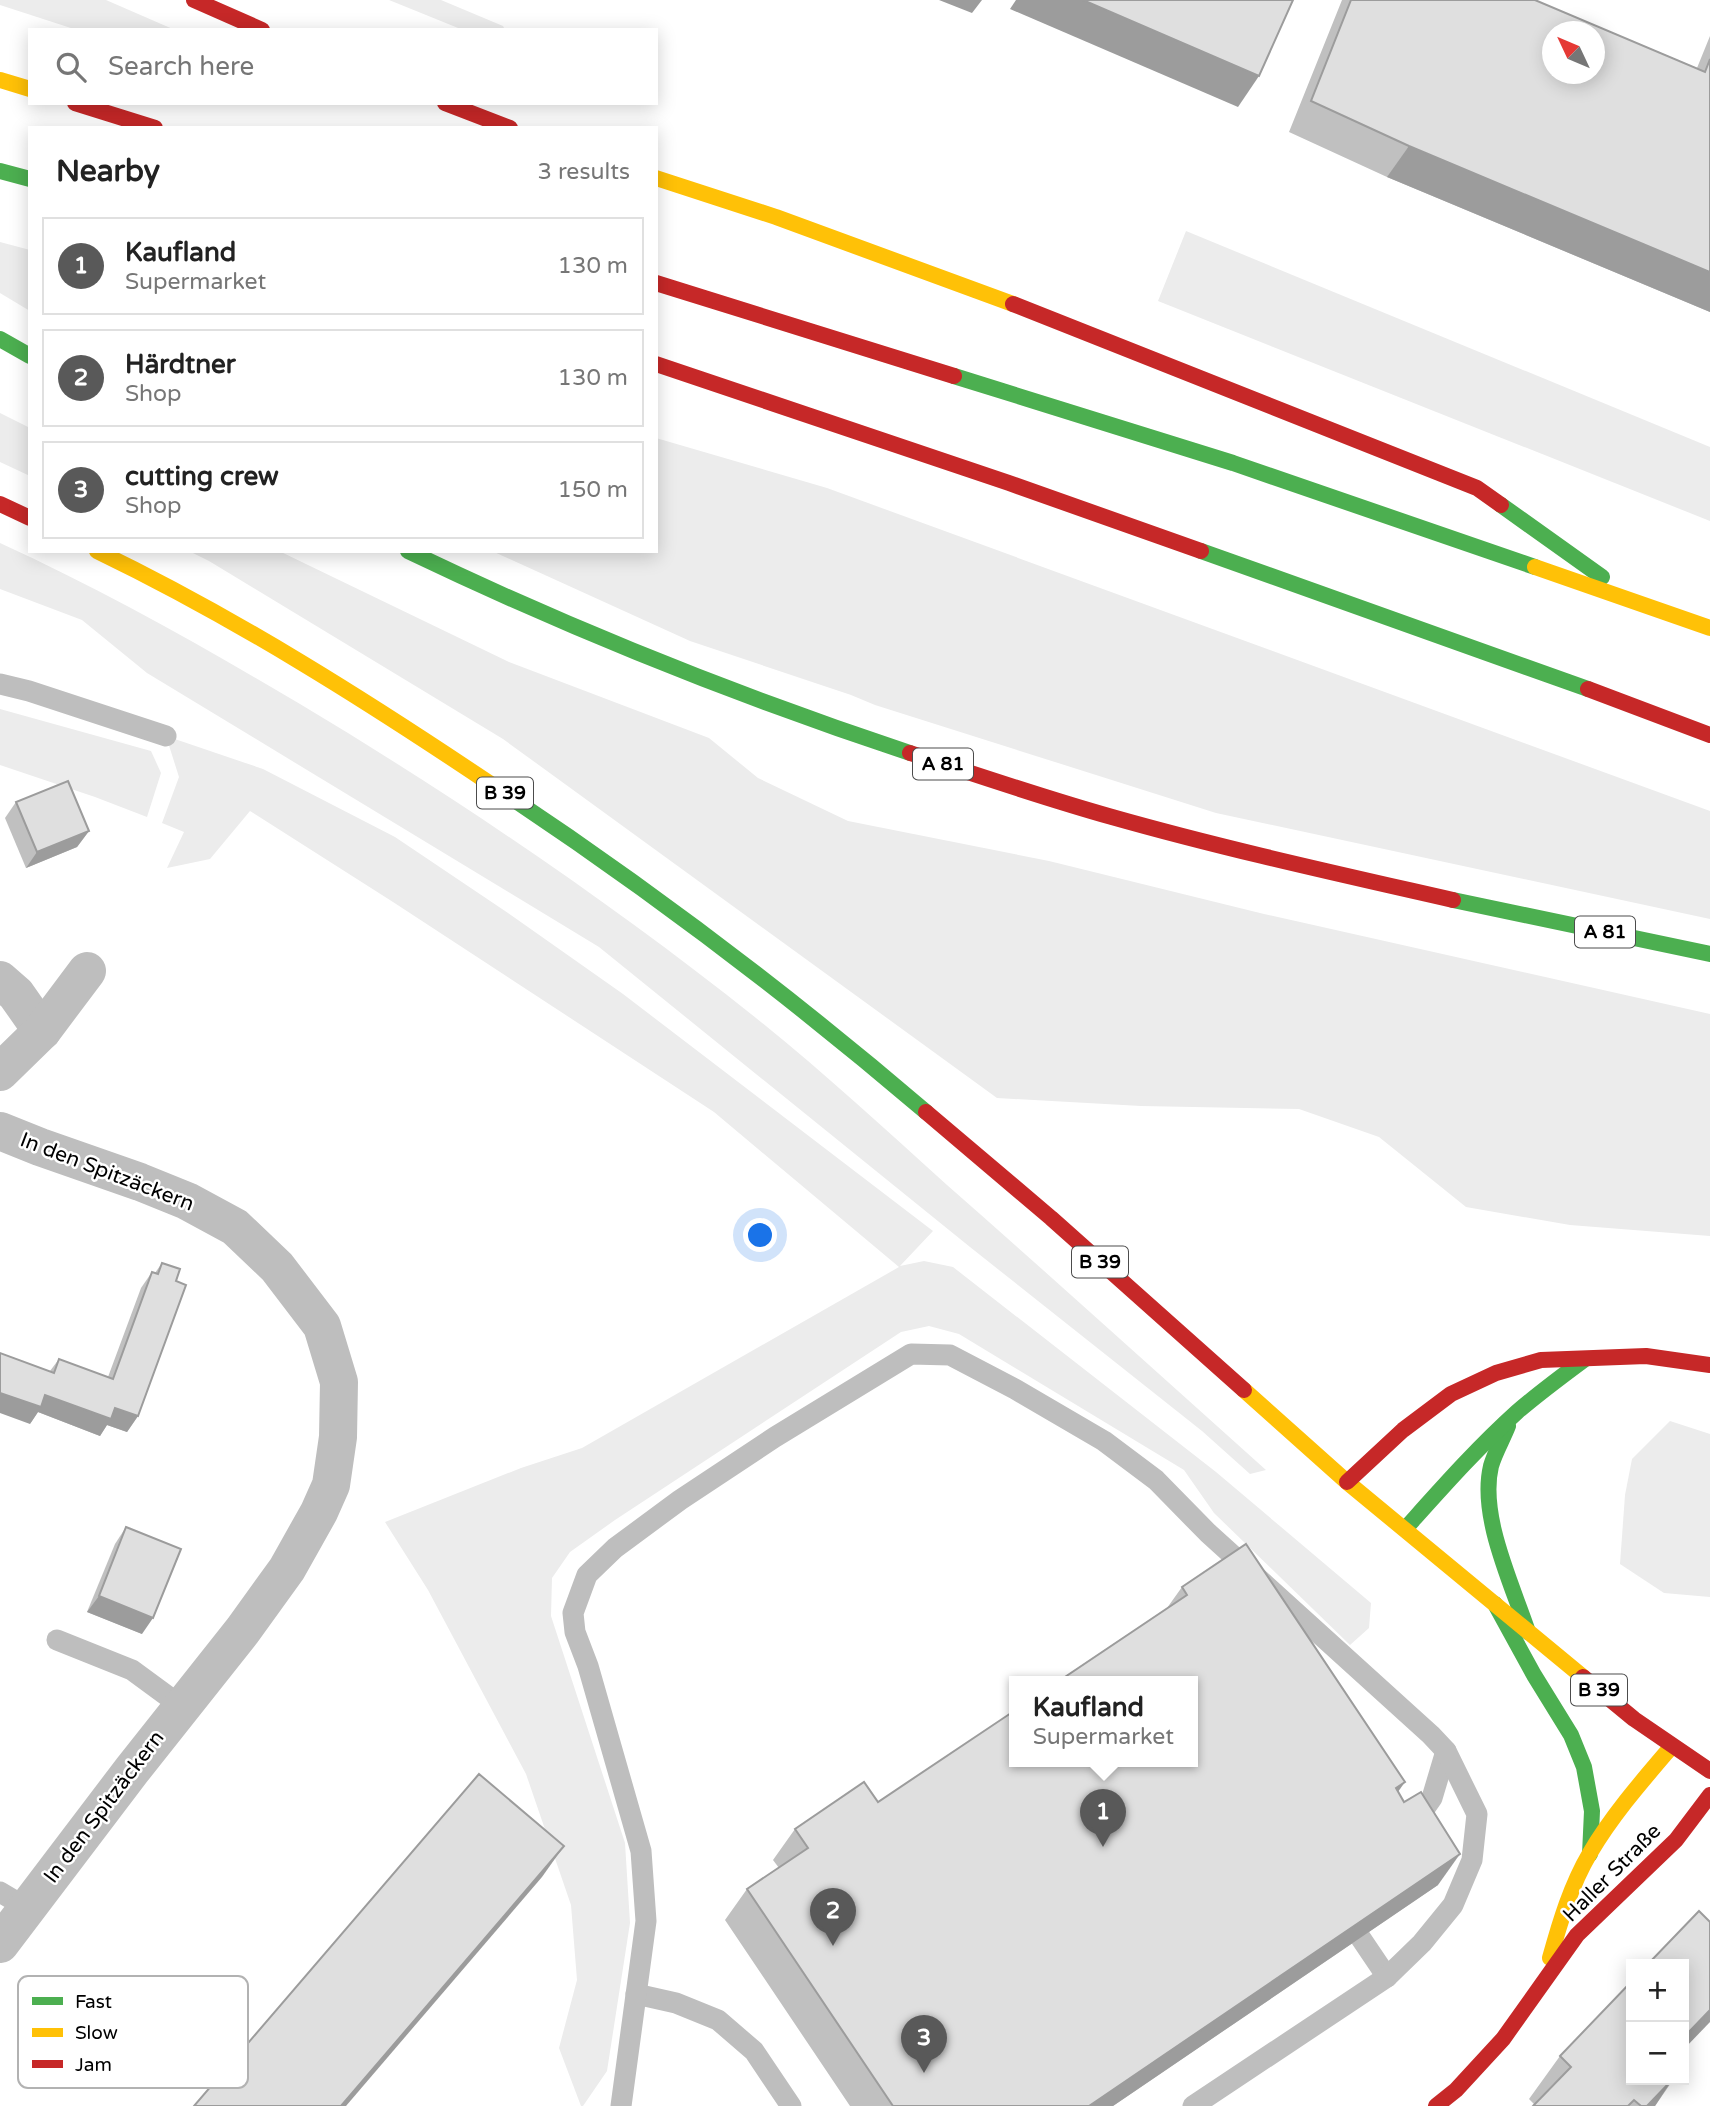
<!DOCTYPE html>
<meta charset="utf-8">
<style>
:root{--surface:#fff;--page:#f6f6f6;--text:#222;--muted:#767676;--line:#e0e0e0;--accent:#595959}
body{margin:0;font-family:"Varela Round",sans-serif;background:var(--page);color:var(--text)}
.controls{position:absolute;right:21px;bottom:21px;display:grid;overflow:hidden;border-radius:0px;box-shadow:0 4px 18px #0003}
.controls button{width:63px;height:63px;display:grid;place-items:center;padding:0;border:0;border-bottom:2px solid var(--line);background:var(--surface);color:var(--text);font:35px sans-serif}
.compass{position:absolute;left:1542px;top:21px;width:63px;height:63px;border-radius:50%;background:var(--surface);box-shadow:0 4px 18px #0003;rotate:314deg}
.you{position:absolute;left:761px;top:1236px;width:24px;height:24px;margin:-18px;border:5px solid #fff;border-radius:50%;background:#1a73e8;box-shadow:0 0 0 10px #1a73e833}
.badge{display:grid;place-items:center;width:46px;height:46px;border-radius:50%;background:var(--accent);color:#fff;font-size:23px;font-weight:700}
.pin{position:absolute;translate:-50% -58px;filter:drop-shadow(0 2px 4px #0008)}
.pin::after{content:'';position:absolute;top:37px;width:24px;height:21px;background:inherit;clip-path:polygon(0 0,100% 0,50% 100%)}
.popup{position:absolute;left:1009px;top:1676px;width:189px;height:91px;box-sizing:border-box;display:grid;place-content:center;border-radius:0px;background:var(--surface);filter:drop-shadow(0 2px 5px #0005);font-size:23px;white-space:nowrap;color:var(--muted)}
.popup b{font-size:26px;color:var(--text)}
.popup::after{content:'';position:absolute;left:50%;top:100%;margin-left:-14px;border:14px solid transparent;border-top-color:var(--surface)}
.list{margin:0;padding:0;list-style:none}
h2{display:flex;justify-content:space-between;align-items:center;height:91px;margin:0;padding:0 28px;font-size:30px}
h2 small{font-size:23px;font-weight:400;color:var(--muted)}
.list li{display:grid;grid-template-columns:46px 1fr auto;gap:21px;align-items:center;box-sizing:border-box;height:98px;margin:0 14px 14px;padding:0 14px;border:2px solid var(--line);border-radius:0px}
.list b{display:block;font-size:26px;white-space:nowrap}
.list p{margin:0;font-size:23px;white-space:nowrap;color:var(--muted)}
.list em{font-size:23px;font-style:normal;color:var(--muted)}
.icon{flex:none;width:38px;height:38px;fill:none;stroke:currentColor;stroke-width:2;stroke-linecap:round;stroke-linejoin:round}
.map{position:relative;flex:none;width:1710px;height:2106px;overflow:hidden}
.search{position:absolute;background:var(--surface);box-shadow:0 4px 18px #0003;left:28px;top:28px;width:630px;height:77px;display:flex;align-items:center;gap:18px;box-sizing:border-box;padding:0 24px;border-radius:0px;color:var(--muted);font-size:26px}
.panel{position:absolute;background:var(--surface);box-shadow:0 4px 18px #0003;left:28px;top:126px;width:630px;height:427px;border-radius:0px}
.map>svg:first-child{display:block}
.green{fill:#ececec}
.lines{fill:none;stroke-linecap:round;stroke-linejoin:round}
.lane{stroke:#bebebe;stroke-width:21}
.street{stroke:#bebebe;stroke-width:38}
.fast{stroke:#4caf50;stroke-width:16}
.slow{stroke:#ffc107;stroke-width:16}
.jam{stroke:#c62828;stroke-width:16}
.wall{fill:#c0c0c0}
.shaded-wall{fill:#9c9c9c}
.building{fill:#dfdfdf;stroke:#9c9c9c;stroke-width:2;fill-rule:evenodd}
.labels{text-anchor:middle;dominant-baseline:central;stroke-width:5;stroke-linejoin:round;paint-order:stroke}
.shield{fill:#fff;stroke:#4c4c4c;stroke-width:2}
.shield-label{font-size:19px;font-weight:bold;fill:#000}
.street-label{font-size:21px;fill:#000;stroke:#fff}
.key{fill:#fff;stroke:#b2b2b2;stroke-width:2}
.key-label{font-size:19px;fill:#000}
</style>
<div class="map">
<svg width="1710" height="2106" viewBox="0 0 1710 2106">
<rect width="100%" height="100%" fill="#fff"/>
<g class="green">
<path d="M0,0H106L175,30H77L0,5Z"/>
<path d="M389,0H441L503,26L505,30H463Z"/>
<path d="M1186,231L1710,447V521L1158,301Z"/>
<path d="M0,242L30,250V311L0,293Z"/>
<path d="M0,413L30,428V476L0,462Z"/>
<path d="M656,438L827,488L1710,811V919L1216,813L875,705L851,695L690,641L492,551H656Z"/>
<path d="M0,543C103,590 202,646 300,704C457,798 613,904 756,1018C822,1071 884,1128 947,1185C1054,1279 1160,1375 1266,1470L1250,1474L1202,1431L970,1247L599,947L147,673L82,620L0,589Z"/>
<path d="M189,551H279L509,662L709,738L758,778L848,821L1049,861L1264,914L1710,1014V1236L1570,1225L1466,1207L1379,1137L1299,1109L1141,1106L997,1098L503,739L209,561Z"/>
<path d="M0,709L151,751L161,773L147,817L95,797L0,765Z"/>
<path d="M166,736L263,769L395,837L508,913L623,994L933,1231L900,1266L924,1261L953,1267L1216,1472L1371,1603L1369,1628L1350,1645L1214,1513L1184,1470L959,1334L929,1326L901,1332L615,1520L570,1552L552,1578L551,1616L625,1843L630,1923L607,2071L583,2106H581L559,2048L577,1980L571,1905L526,1774L428,1590L385,1522L521,1468L582,1448L899,1267L714,1112L393,902L250,811L210,859L167,868L184,832L162,823L179,777Z"/>
<path d="M1670,1421L1710,1434V1597L1664,1593L1620,1564L1625,1495L1632,1459Z"/>
</g>
<g class="lines">
<g class="lane">
<path d="M0,684L29,691L166,736"/>
<path d="M57,1640L132,1670L181,1706"/>
<path d="M1411,1828L1432,1798L1446,1751"/>
<path d="M0,1892L27,1908"/>
<path d="M1360,1937L1387,1977"/>
<path d="M636,1994L676,2003L718,2020L754,2051L791,2106"/>
<path d="M621,2106L646,1921L641,1851L588,1666L575,1632L573,1613L587,1575L615,1548L680,1500L775,1437L911,1354L950,1355L1015,1389L1104,1441L1156,1480L1208,1533L1431,1735L1446,1751L1477,1814L1472,1860L1453,1905L1422,1943L1387,1977L1193,2106"/>
</g>
<g class="street">
<path d="M0,980L16,994L42,1031"/>
<path d="M0,1072L42,1031L87,971"/>
<path d="M0,1131L40,1147L140,1182L187,1201L235,1227L277,1267L322,1326L339,1382L338,1437L331,1485L319,1512L287,1569L243,1630L132,1770L0,1944"/>
</g>
<g class="fast">
<path d="M0,171L30,179"/>
<path d="M0,339L30,356"/>
<path d="M954,376L1233,463L1535,567"/>
<path d="M1501,505L1602,577"/>
<path d="M408,551C571,629 738,696 910,753"/>
<path d="M1201,551L1588,689"/>
<path d="M495,787C645,886 789,995 926,1112"/>
<path d="M1453,900L1710,954"/>
<path d="M1508,1426C1503,1439 1495,1452 1491,1466C1479,1516 1512,1584 1528,1632"/>
<path d="M1405,1529C1441,1489 1477,1448 1517,1412C1539,1393 1562,1376 1585,1359"/>
<path d="M1495,1604L1534,1675L1571,1735L1584,1767L1592,1811L1590,1854"/>
</g>
<g class="slow">
<path d="M0,80L30,89"/>
<path d="M656,178L776,217L1013,304"/>
<path d="M97,551C236,618 367,701 495,787"/>
<path d="M1535,567L1710,628"/>
<path d="M1244,1390L1347,1482L1583,1677"/>
<path d="M1550,1958C1560,1922 1571,1885 1590,1853C1613,1814 1643,1780 1672,1746"/>
</g>
<g class="jam">
<path d="M194,0L262,30"/>
<path d="M75,103L155,128"/>
<path d="M445,103L510,128"/>
<path d="M656,283L954,376"/>
<path d="M1013,304L1477,488L1501,505"/>
<path d="M656,364L1009,483L1201,551"/>
<path d="M0,504L30,518"/>
<path d="M1588,689L1710,735"/>
<path d="M910,753C977,775 1044,798 1112,817C1225,849 1339,874 1453,900"/>
<path d="M926,1112L1051,1218L1244,1390"/>
<path d="M1347,1482L1403,1430L1451,1394L1496,1373L1541,1360L1646,1356L1710,1365"/>
<path d="M1583,1677L1634,1719L1710,1771"/>
<path d="M1436,2106L1456,2090L1503,2039L1577,1935L1676,1840L1710,1795"/>
</g>
</g>
<g class="wall">
<path d="M1342,0H1535L1697,68L1710,36V312L1387,177L1289,132Z"/>
<path d="M16,802L89,831L77,847L26,868L5,818Z"/>
<path d="M162,1263L176,1281L138,1416L127,1432L107,1425L100,1436L38,1412L30,1424L50,1371L59,1359L108,1377L141,1288L152,1272L155,1273Z"/>
<path d="M126,1527L142,1634L87,1612L115,1544Z"/>
<path d="M1182,1587L1398,1792L1438,1885L1113,2106H850L725,1920L747,1889L779,1868L773,1860L795,1829L878,1802L1167,1608Z"/>
<path d="M1560,2056L1631,2080H1673L1655,2106H1533L1534,2104L1529,2099Z"/>
</g>
<g class="shaded-wall">
<path d="M939,0H982L972,13Z"/>
<path d="M1016,0H1083L1259,76L1238,107L1010,9Z"/>
<path d="M1409,146L1710,272V312L1387,177Z"/>
<path d="M89,831L77,847L26,868L37,852Z"/>
<path d="M0,1393L45,1395L115,1408L138,1416L127,1432L107,1425L100,1436L38,1412L30,1424L0,1413Z"/>
<path d="M99,1596L153,1618L142,1634L87,1612Z"/>
<path d="M1405,1782L1383,1813L1396,1788Z"/>
<path d="M564,1846L542,1877L346,2106H341Z"/>
<path d="M1460,1854L1438,1885L1113,2106H1089Z"/>
<path d="M1710,2010V2022L1684,2049V2037Z"/>
<path d="M1672,2080L1655,2106H1647Z"/>
</g>
<g class="building">
<path d="M1083,0H1293L1259,76Z"/>
<path d="M1351,0H1535L1705,72L1710,59V272L1409,146L1311,101ZM1552,32H1594V74H1552Z"/>
<path d="M68,781L89,831L37,852L16,802Z"/>
<path d="M162,1263L180,1269L176,1281L186,1285L138,1416L115,1408L111,1419L45,1395L41,1407L0,1393V1353L54,1373L59,1359L113,1379L152,1272L158,1274Z"/>
<path d="M126,1527L181,1549L153,1618L99,1596Z"/>
<path d="M1246,1544L1405,1782L1396,1788L1404,1802L1421,1792L1460,1854L1089,2106H893L747,1889L808,1848L795,1829L864,1782L878,1802L1014,1711V1761H1192V1681H1059L1187,1595L1182,1587Z"/>
<path d="M479,1774L564,1846L341,2106H194Z"/>
<path d="M1699,1911L1710,1922V2010L1684,2037V1964H1648Z"/>
<path d="M1631,1982V2080H1672L1647,2106H1641L1634,2100L1628,2106H1533L1571,2067L1560,2056Z"/>
</g>
<g class="labels">
<g class="shield">
<rect x="913" y="748.5" width="60" height="31" rx="5"/>
<rect x="477" y="777.5" width="56" height="31" rx="5"/>
<rect x="1575" y="916.5" width="60" height="31" rx="5"/>
<rect x="1072" y="1246.5" width="56" height="31" rx="5"/>
<rect x="1571" y="1674.5" width="56" height="31" rx="5"/>
</g>
<g class="shield-label">
<text x="943" y="764">A 81</text>
<text x="505" y="793">B 39</text>
<text x="1605" y="932">A 81</text>
<text x="1100" y="1262">B 39</text>
<text x="1599" y="1690">B 39</text>
</g>
<g class="street-label">
<text transform="translate(107 1172) rotate(21)">In den Spitzäckern</text>
<text transform="translate(104 1807) rotate(-53)">In den Spitzäckern</text>
<text transform="translate(1612 1873) rotate(-45)">Haller Straße</text>
</g>
</g>
<rect x="18" y="1976" width="230" height="112" rx="10" class="key"/>
<rect x="32" y="1997" width="31" height="8" fill="#4caf50"/>
<rect x="32" y="2028" width="31" height="9" fill="#ffc107"/>
<rect x="32" y="2060" width="31" height="8" fill="#c62828"/>
<g class="key-label">
<text x="75" y="2008">Fast</text>
<text x="75" y="2039">Slow</text>
<text x="75" y="2071">Jam</text>
</g>
</svg>
<div class="controls">
<button>+</button>
<button>−</button>
</div>
<svg class="compass" viewBox="-18 -18 36 36"><path d="M0-13l5 13h-10z" fill="#e53935"/><path d="M0 13l5-13h-10z" fill="#767676"/></svg>
<div class="you"></div>
<div class="pin badge" style="left:1103px;top:1847px">1</div>
<div class="popup"><b>Kaufland</b>Supermarket</div>
<div class="pin badge" style="left:833px;top:1946px">2</div>
<div class="pin badge" style="left:924px;top:2073px">3</div>
<div class="search"><svg class="icon" aria-label="search" viewBox="0 0 24 24"><circle cx="10" cy="10" r="6"/><path d="M15 15l6 6"/></svg>Search here</div>
<section class="panel">
<h2>Nearby<small>3 results</small></h2>
<ul class="list">
<li><span class="badge">1</span><div><b>Kaufland</b><p>Supermarket</p></div><em>130 m</em></li>
<li><span class="badge">2</span><div><b>Härdtner</b><p>Shop</p></div><em>130 m</em></li>
<li><span class="badge">3</span><div><b>cutting crew</b><p>Shop</p></div><em>150 m</em></li>
</ul>
</section>
</div>
